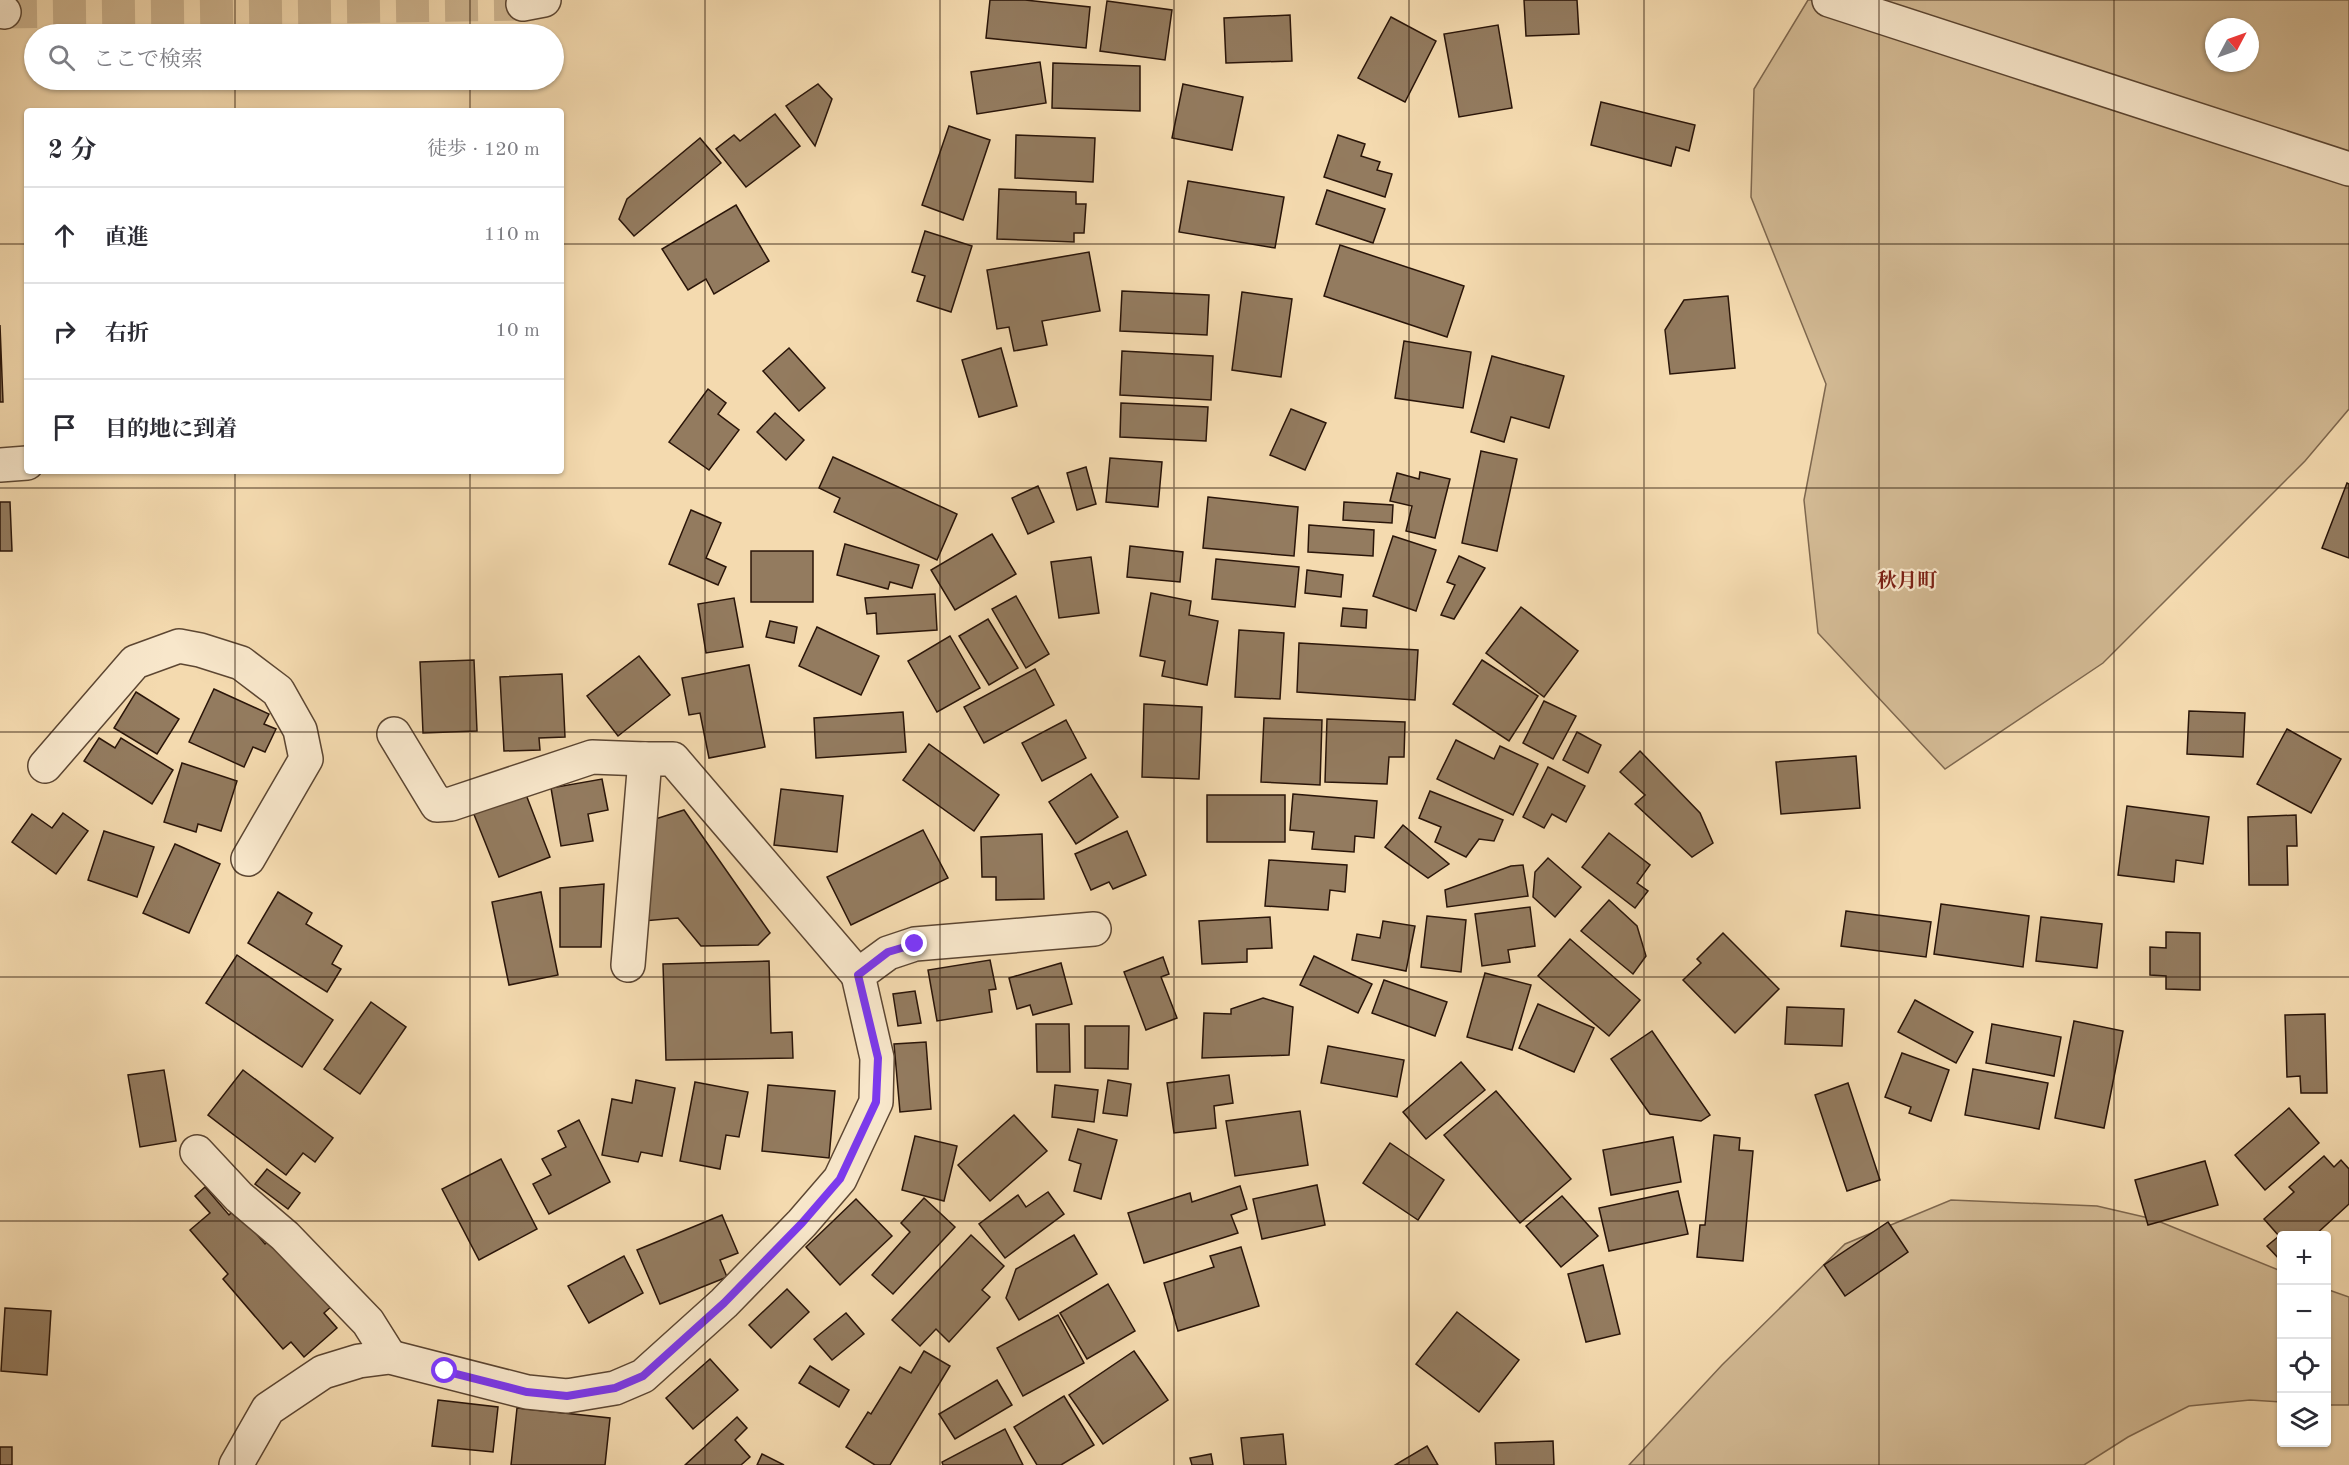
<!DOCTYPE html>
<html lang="ja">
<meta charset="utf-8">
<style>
:root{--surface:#fff;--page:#f7f7f7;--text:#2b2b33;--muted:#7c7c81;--line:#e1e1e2}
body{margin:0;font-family:"Old Standard TT","Noto Serif JP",serif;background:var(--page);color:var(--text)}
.controls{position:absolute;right:18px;bottom:18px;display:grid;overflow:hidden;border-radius:6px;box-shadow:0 2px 4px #0004}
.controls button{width:54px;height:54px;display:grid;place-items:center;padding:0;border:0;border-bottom:2px solid var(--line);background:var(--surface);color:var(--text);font:30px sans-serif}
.compass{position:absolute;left:2205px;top:18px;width:54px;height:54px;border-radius:50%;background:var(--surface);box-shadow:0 2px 4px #0004;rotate:49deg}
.stop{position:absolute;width:18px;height:18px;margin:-14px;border:4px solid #7c3aed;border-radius:50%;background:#fff}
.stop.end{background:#7c3aed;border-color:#fff;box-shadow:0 2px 6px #0008}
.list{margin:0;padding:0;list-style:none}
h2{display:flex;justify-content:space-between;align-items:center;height:78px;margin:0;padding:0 24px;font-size:26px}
h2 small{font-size:20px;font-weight:400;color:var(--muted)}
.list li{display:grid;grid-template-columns:39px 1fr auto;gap:18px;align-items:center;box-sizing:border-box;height:96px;padding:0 24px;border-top:2px solid var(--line)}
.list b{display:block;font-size:22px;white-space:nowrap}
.list em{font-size:20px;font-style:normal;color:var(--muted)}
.icon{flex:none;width:33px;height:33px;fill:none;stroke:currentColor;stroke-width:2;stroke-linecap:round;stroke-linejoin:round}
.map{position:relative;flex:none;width:2349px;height:1465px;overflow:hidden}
.search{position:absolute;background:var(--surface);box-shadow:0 2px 4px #0004;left:24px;top:24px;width:540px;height:66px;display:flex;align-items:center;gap:15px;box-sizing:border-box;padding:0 21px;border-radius:33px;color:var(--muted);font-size:22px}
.panel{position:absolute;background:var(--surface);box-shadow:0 2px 4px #0004;left:24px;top:108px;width:540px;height:366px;border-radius:6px}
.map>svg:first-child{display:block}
.green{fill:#d2b993;stroke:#7e674e;stroke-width:1.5;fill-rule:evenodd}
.building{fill:#937b5f;stroke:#2a1509;stroke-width:1.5}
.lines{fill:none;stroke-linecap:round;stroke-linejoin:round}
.minor-tunnel{stroke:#ccb38e;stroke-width:33;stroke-dasharray:33 16;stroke-linecap:butt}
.minor-casing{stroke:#5c4632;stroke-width:36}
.minor{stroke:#f8e7cb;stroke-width:33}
.route{stroke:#7c3aed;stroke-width:8}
.grid{fill:none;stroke:#2a1509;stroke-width:1.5;stroke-opacity:0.55}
.labels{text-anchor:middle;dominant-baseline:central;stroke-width:4.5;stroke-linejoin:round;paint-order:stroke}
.quarter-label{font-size:20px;font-weight:bold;fill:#7a1f14;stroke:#f8e7cb}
</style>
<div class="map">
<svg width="2349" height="1465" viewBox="0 0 2349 1465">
<rect width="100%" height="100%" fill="#f4daaf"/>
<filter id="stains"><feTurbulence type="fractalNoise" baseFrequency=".00333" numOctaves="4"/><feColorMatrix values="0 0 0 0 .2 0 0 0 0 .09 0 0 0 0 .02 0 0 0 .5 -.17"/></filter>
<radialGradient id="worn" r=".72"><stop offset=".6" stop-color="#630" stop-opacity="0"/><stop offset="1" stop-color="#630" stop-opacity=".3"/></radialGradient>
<g class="green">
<path d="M1808,0H2349V409L2305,461L2103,663L1945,769L1818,633L1804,500L1826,384L1751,197L1754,89ZM2214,27H2250V63H2214Z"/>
<path d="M1951,1200L2097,1206L2153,1219L2281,1271V1402L2250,1400L2189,1406L2128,1437L2084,1465H1629L1722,1365L1845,1244Z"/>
<path d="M2326,1289L2349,1297V1405H2327Z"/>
</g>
<g class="building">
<path d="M990,0H1025L1090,7L1086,48L986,38Z"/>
<path d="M1524,0H1577L1579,34L1526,36Z"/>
<path d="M1107,1L1172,10L1165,60L1100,51Z"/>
<path d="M1290,15L1292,61L1226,63L1224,18Z"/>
<path d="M1391,17L1436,41L1405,102L1358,78Z"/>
<path d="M1498,25L1512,108L1459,117L1444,34Z"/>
<path d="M1040,62L1046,103L977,114L971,72Z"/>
<path d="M1053,63L1140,66V111L1052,108Z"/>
<path d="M818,84L832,99L815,146L786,106Z"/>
<path d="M1183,84L1243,97L1232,150L1172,138Z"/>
<path d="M1601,102L1695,125L1689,151L1676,147L1671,166L1591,145Z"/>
<path d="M775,114L800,146L746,187L716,149L734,135L740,141Z"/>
<path d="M949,126L990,140L963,220L922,205Z"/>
<path d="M1016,135L1095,138L1093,182L1015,178Z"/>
<path d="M1338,135L1365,144L1361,156L1380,162L1377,170L1392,174L1385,197L1324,177Z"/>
<path d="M700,138L721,163L634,236L619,219L627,199Z"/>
<path d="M1188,181L1284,197L1275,248L1179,232Z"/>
<path d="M999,189L1076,192V204H1086L1084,233H1074V242L997,239Z"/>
<path d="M1327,190L1385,209L1373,243L1316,224Z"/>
<path d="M736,205L769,261L714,294L706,279L688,290L662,249Z"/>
<path d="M925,231L972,246L951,312L917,301L925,276L912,272Z"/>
<path d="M1340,245L1464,286L1447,337L1324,296Z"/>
<path d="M1089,252L1100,311L1042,321L1047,345L1014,351L1009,327L997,329L987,270Z"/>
<path d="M1122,291L1209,295L1207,335L1120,331Z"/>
<path d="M1242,292L1292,299L1281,377L1232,370Z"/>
<path d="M1728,296L1735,368L1670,374L1665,330L1684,300Z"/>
<path d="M0,325L3,402H0Z"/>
<path d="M1404,341L1471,352L1463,408L1395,398Z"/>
<path d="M789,348L825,388L799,411L763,371Z"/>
<path d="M1001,348L1017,406L979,417L962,360Z"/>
<path d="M1122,351L1213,356L1211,400L1120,395Z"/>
<path d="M1492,356L1564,376L1549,428L1511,417L1504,442L1471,432Z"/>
<path d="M708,389L726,403L718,414L739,430L709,470L669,442Z"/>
<path d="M1121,403L1208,407L1206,441L1120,437Z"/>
<path d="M1291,409L1326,423L1305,470L1270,455Z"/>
<path d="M775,413L804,440L786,460L757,432Z"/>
<path d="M1481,451L1517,459L1497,551L1462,543Z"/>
<path d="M833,457L957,514L937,560L834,512L840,498L819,488Z"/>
<path d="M1110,458L1162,462L1158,507L1106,502Z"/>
<path d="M1086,467L1096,504L1077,510L1067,473Z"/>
<path d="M1420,472L1450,479L1435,538L1406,531L1412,506L1390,501L1397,473L1419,479Z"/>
<path d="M2347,483L2349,484V558L2322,548Z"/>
<path d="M1038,486L1054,522L1028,534L1012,498Z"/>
<path d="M1208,497L1298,507L1294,556L1203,548Z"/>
<path d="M0,502H10L12,551H0Z"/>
<path d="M1344,502L1393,505L1392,523L1343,520Z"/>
<path d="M691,510L721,523L706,558L726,567L718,585L669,564Z"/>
<path d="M1309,525L1374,530L1373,556L1308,552Z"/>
<path d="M992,534L1016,574L955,610L931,570Z"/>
<path d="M1393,536L1436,550L1416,611L1373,596Z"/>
<path d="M845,544L919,565L912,588L890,582L888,589L837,575Z"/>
<path d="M1130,546L1183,552L1180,582L1127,577Z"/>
<rect x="751" y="551" width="62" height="51"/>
<path d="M1459,556L1485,568L1454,619L1441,615L1455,585L1447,582Z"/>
<path d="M1091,557L1099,613L1059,618L1051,562Z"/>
<path d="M1216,559L1299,567L1295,607L1212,599Z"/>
<path d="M1307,570L1343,575L1341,597L1305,593Z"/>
<path d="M1151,593L1191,601L1189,615L1218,621L1207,685L1162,676L1165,661L1140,656Z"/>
<path d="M935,594L937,630L877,634L876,613L867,614L865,598Z"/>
<path d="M1016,596L1049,654L1026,668L992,609Z"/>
<path d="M734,598L743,647L706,653L698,604Z"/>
<path d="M1521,607L1578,651L1544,697L1486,653Z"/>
<path d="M1343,608L1367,610L1366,628L1341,626Z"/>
<path d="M988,619L1018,668L989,685L959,636Z"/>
<path d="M770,621L797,627L794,643L766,637Z"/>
<path d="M817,627L879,656L861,695L799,666Z"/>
<path d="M1239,630L1284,633L1280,699L1235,697Z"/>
<path d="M950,636L980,688L937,712L908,661Z"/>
<path d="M1299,643L1418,650L1415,700L1297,692Z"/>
<path d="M639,656L670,695L618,736L587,696Z"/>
<path d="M474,660L477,731L423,733L420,662Z"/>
<path d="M1482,660L1538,696L1509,741L1453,704Z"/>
<path d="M749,665L765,747L709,758L700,713L689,715L682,678Z"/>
<path d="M1035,669L1054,705L984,743L964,707Z"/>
<path d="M562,674L565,737L539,738L540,750L504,751L500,677Z"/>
<path d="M214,689L269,714L264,724L276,729L265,752L253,747L244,767L189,742Z"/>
<path d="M136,692L179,719L157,754L114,728Z"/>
<path d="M1544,701L1576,716L1553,759L1523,743Z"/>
<path d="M1144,704L1202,707L1199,779L1142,777Z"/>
<path d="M2189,711L2245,713L2243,757L2187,754Z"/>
<path d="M903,712L906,752L816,758L814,718Z"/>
<path d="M1264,718L1322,720L1320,785L1261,782Z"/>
<path d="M1327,719L1405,722L1404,757H1389L1387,784L1325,782Z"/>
<path d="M1066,720L1086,758L1042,781L1022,743Z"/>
<path d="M2287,729L2341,759L2311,813L2257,784Z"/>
<path d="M1577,732L1601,745L1588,773L1563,760Z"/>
<path d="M99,738L115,748L121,738L173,770L152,804L84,761Z"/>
<path d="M1456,740L1494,759L1500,746L1538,764L1513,815L1437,779Z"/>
<path d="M929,744L999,795L974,831L903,780Z"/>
<path d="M1640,751L1700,813L1713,843L1692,857L1635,804L1645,795L1620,772Z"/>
<path d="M1856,756L1860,808L1781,814L1776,762Z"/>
<path d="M182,763L237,781L221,831L198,824L196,832L164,822Z"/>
<path d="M1548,767L1585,786L1566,822L1552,814L1544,828L1523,817Z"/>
<path d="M1091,774L1118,817L1076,844L1049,802Z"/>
<path d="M602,779L608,810L588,814L593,841L561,846L551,788Z"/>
<path d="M781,789L843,796L837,852L774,845Z"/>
<path d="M1430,791L1503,820L1494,841L1479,839L1466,857L1435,842L1441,827L1419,818Z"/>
<path d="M525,792L550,857L499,877L473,812Z"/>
<path d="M1293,794L1377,801L1374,838L1355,836L1354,852L1312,849L1314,832L1290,830Z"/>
<rect x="1207" y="795" width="78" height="47"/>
<path d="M2127,806L2209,817L2203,864L2176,860L2174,882L2118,875Z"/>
<path d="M684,810L770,933L758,945L701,946L678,918L643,921L652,820Z"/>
<path d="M63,813L88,831L56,874L12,842L32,814L52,828Z"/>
<path d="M2296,815L2297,846H2287L2288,885H2249L2248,817Z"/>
<path d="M1403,825L1449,864L1428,878L1385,847Z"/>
<path d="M923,830L948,878L851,925L827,877Z"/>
<path d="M104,831L154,847L137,897L88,880Z"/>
<path d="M1127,831L1146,875L1113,889L1109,882L1091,890L1075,854Z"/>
<path d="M1609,833L1650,865L1637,883L1648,891L1635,908L1582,867Z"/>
<path d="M1042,834L1044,899L996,900V877H982L981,837Z"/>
<path d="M175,844L220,864L189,933L143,913Z"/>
<path d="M1548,858L1581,887L1555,917L1533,897L1535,872Z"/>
<path d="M1269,860L1347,865L1345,892L1330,890L1328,910L1265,906Z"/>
<path d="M1523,865L1528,896L1447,907L1445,890L1511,866Z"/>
<path d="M604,884L601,947H560V888Z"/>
<path d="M278,892L312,913L306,924L342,946L332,964L341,969L327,992L248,943Z"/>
<path d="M541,892L558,975L509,985L492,902Z"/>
<path d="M1609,900L1637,926L1646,956L1633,974L1581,931Z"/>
<path d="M1941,904L2029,916L2023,967L1934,954Z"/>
<path d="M1530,907L1535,946L1508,950L1510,962L1482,966L1475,914Z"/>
<path d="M1846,911L1931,922L1926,957L1841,946Z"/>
<path d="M1427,916L1466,920L1461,972L1421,967Z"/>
<path d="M1270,917L1272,948L1247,949V962L1202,964L1199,921Z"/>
<path d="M2041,917L2102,924L2097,968L2036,961Z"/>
<path d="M1383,921L1415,926L1406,971L1352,960L1357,934L1380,938Z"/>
<path d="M2166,932L2200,933V990L2166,989V976L2150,975V947L2166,948Z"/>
<path d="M1723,933L1779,989L1735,1033L1683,980L1701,963L1697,959Z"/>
<path d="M1570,939L1640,1000L1609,1036L1538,976Z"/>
<path d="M237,955L333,1020L302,1067L206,1003Z"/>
<path d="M1314,956L1372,984L1358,1013L1300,985Z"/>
<path d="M1163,957L1169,974L1161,977L1177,1018L1146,1030L1124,972Z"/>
<path d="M990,960L996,989L989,990L992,1012L937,1021L928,970Z"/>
<path d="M769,961L771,1033L792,1032L793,1058L666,1060L663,964Z"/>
<path d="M1061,963L1072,1004L1033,1015L1030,1005L1017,1009L1009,978Z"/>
<path d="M1485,973L1531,985L1512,1050L1467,1037Z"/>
<path d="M1384,980L1447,1002L1435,1036L1372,1013Z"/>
<path d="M915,991L921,1023L898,1026L893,994Z"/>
<path d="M1263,998L1293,1007L1289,1055L1202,1058L1204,1013L1231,1014V1009Z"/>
<path d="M1915,1000L1973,1032L1956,1063L1898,1032Z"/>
<path d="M371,1002L406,1027L360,1094L324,1069Z"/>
<path d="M1538,1004L1594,1028L1574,1072L1519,1048Z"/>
<path d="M1787,1007L1844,1009L1842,1046L1785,1044Z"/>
<path d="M2325,1014L2327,1093H2301L2300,1076L2287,1077L2285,1015Z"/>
<path d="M2074,1021L2123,1031L2104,1128L2055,1118Z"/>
<path d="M1036,1024H1069L1070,1072H1037Z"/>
<path d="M1992,1024L2061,1037L2054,1076L1986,1063Z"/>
<path d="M1085,1026H1129L1128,1069L1085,1068Z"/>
<path d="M1652,1031L1710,1115L1701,1121L1650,1114L1611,1059Z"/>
<path d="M926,1042L931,1109L900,1112L894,1044Z"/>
<path d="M1328,1046L1404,1060L1397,1097L1321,1083Z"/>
<path d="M1902,1053L1949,1070L1931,1121L1909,1113L1911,1107L1885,1097Z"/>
<path d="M1461,1062L1485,1090L1426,1139L1403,1112Z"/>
<path d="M1973,1069L2048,1083L2039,1129L1965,1115Z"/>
<path d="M164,1070L176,1141L140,1147L128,1075Z"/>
<path d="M243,1070L333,1138L315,1162L303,1153L286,1175L208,1115Z"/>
<path d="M1229,1075L1233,1103L1214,1106L1216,1128L1174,1133L1167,1083Z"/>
<path d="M636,1080L675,1088L662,1156L641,1152L638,1162L602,1155L612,1099L632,1103Z"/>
<path d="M1108,1080L1131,1084L1127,1116L1103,1113Z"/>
<path d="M695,1082L748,1092L739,1137L726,1135L720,1169L680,1161Z"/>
<path d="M1848,1083L1880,1180L1847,1191L1815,1095Z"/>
<path d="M768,1085L835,1091L829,1158L762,1151Z"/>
<path d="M1055,1085L1098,1090L1094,1122L1052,1117Z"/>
<path d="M1496,1091L1571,1179L1520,1223L1444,1135Z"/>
<path d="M2289,1108L2319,1143L2265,1190L2235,1155Z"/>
<path d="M1300,1111L1308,1165L1235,1176L1226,1121Z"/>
<path d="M1014,1115L1047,1151L990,1201L958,1165Z"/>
<path d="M579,1120L610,1182L549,1214L533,1184L551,1175L542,1159L566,1147L558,1131Z"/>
<path d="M1078,1129L1117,1140L1101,1199L1074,1191L1081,1164L1069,1160Z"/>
<path d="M1714,1135L1740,1138L1739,1150L1753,1151L1743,1261L1697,1257L1700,1225H1705Z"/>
<path d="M915,1136L957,1146L944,1201L902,1190Z"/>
<path d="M1673,1137L1681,1182L1611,1195L1603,1150Z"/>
<path d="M1390,1143L1444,1180L1418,1220L1363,1183Z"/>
<path d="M2324,1156L2334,1167L2341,1160L2349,1169V1204L2314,1236H2282V1262L2267,1246L2279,1236L2264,1219L2294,1192L2289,1187Z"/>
<path d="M501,1159L537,1229L479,1260L442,1189Z"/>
<path d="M2205,1161L2218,1205L2148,1225L2135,1180Z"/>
<path d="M267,1169L300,1193L288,1209L255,1184Z"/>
<path d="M1317,1185L1325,1225L1262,1239L1253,1199Z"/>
<path d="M1240,1186L1247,1209L1231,1215L1238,1233L1144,1263L1128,1213L1190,1193L1192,1202Z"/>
<path d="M205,1187L229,1215L235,1209L265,1244L273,1237L333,1305L324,1313L337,1328L304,1357L291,1342L283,1349L223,1279L228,1274L190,1230L210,1213L195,1196Z"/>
<path d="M1678,1191L1688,1234L1609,1251L1599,1208Z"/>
<path d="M1048,1192L1064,1214L1005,1258L979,1224L1018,1195L1026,1207Z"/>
<path d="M1562,1196L1598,1236L1561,1267L1526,1226Z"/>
<path d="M924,1198L955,1227L893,1294L872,1275L910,1232L901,1223Z"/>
<path d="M856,1199L892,1236L840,1285L806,1247Z"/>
<path d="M722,1215L738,1253L720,1260L727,1277L660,1304L637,1250Z"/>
<path d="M1888,1222L1908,1252L1845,1296L1824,1265Z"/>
<path d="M971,1235L1004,1266L982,1290L990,1297L949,1342L936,1329L920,1346L892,1320Z"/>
<path d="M1074,1235L1097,1274L1019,1320L1006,1298L1016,1269Z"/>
<path d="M1241,1247L1259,1306L1178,1331L1164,1283L1214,1267L1210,1256Z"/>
<path d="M624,1256L643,1293L589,1323L568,1286Z"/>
<path d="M1603,1265L1620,1334L1586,1342L1568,1274Z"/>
<path d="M1108,1284L1135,1331L1087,1359L1060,1313Z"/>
<path d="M787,1289L809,1312L771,1348L749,1325Z"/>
<path d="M5,1308L51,1311L47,1375L1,1371Z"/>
<path d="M1457,1312L1519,1360L1479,1412L1416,1364Z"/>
<path d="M846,1313L864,1334L832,1360L814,1339Z"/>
<path d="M1058,1315L1084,1363L1023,1396L997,1348Z"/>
<path d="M924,1351L950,1366L890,1465H875L846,1447L868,1412L871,1414L900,1367L911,1373Z"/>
<path d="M1134,1351L1168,1400L1103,1444L1069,1395Z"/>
<path d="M710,1359L738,1390L693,1429L666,1398Z"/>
<path d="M810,1366L849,1390L839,1407L799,1383Z"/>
<path d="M997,1380L1012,1405L955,1439L939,1414Z"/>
<path d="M1064,1396L1094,1445L1061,1465H1037L1014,1427Z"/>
<path d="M438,1400L498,1407L493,1452L432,1446Z"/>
<path d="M517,1408L610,1418L605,1465H511Z"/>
<path d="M737,1417L747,1428L735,1440L750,1457L741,1465H685Z"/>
<path d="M1005,1429L1023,1465H943L942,1462Z"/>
<path d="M1283,1434L1286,1465H1244L1241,1438Z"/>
<path d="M1553,1441L1554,1465H1496L1495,1443Z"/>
<path d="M1427,1446L1438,1465H1395Z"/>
<rect x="0" y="1447" width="12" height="18"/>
<path d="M762,1454L784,1465H757Z"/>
<path d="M1211,1454L1213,1465H1192L1190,1458Z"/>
</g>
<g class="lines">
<path class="minor-tunnel" d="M4,12L523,4"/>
<g class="minor-casing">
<g id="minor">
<path d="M1829,0L2349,169"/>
<path d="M523,4L544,0"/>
<path d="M0,11L4,12"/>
<path d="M0,465L27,463"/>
<path d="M394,734L437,805L451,804L592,757L645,759"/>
<path d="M45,766L135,662L179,646L200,650L241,663L278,691L300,730L306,759L248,859"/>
<path d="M628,965L645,759H673L858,975"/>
<path d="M197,1152L239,1197L285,1236L368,1322L390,1357"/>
<path d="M236,1465L268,1409L323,1372L359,1361L390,1357L527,1392L567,1396L615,1388L643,1376L724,1303L802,1223L840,1179L876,1102L877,1058L858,975L888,953L915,944L1094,929"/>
</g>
</g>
<use href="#minor" class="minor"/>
</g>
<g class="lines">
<path class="route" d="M445,1371L527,1392L567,1396L615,1388L643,1376L724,1303L802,1223L840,1179L876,1102L878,1058L858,975L888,952L915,944"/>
</g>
<path class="grid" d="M235,0V34M470,0V34M705,0V1465M940,0V1465M1174,0V1465M1409,0V1465M1644,0V1465M1879,0V1465M2114,0V1465M235,80V111M470,80V111M0,244H27M561,244H2349M235,471V1465M470,471V1465M0,488H2349M0,732H2349M0,977H2349M0,1221H2349"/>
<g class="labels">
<g class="quarter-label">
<text x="1907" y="582">秋月町</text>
</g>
</g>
<rect width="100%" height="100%" filter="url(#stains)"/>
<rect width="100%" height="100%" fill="url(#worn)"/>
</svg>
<div class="controls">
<button>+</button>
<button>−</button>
<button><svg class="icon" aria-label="locate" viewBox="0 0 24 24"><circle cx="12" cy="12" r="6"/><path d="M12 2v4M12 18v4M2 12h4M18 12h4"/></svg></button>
<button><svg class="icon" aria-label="layers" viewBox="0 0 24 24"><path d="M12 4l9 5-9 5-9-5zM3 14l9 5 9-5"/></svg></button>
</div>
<svg class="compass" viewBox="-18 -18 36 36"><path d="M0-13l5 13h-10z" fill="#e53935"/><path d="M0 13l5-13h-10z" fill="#7c7c81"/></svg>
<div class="stop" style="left:445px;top:1371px"></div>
<div class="stop end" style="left:915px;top:944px"></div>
<div class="search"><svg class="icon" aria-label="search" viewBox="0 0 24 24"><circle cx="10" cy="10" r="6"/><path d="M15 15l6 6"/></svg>ここで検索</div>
<section class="panel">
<h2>2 分<small>徒歩 · 120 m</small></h2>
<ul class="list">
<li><svg class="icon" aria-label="ahead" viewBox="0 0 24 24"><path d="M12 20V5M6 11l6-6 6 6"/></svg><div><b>直進</b></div><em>110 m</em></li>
<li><svg class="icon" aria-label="right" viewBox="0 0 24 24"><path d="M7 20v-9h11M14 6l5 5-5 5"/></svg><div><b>右折</b></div><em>10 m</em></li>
<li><svg class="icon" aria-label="arrive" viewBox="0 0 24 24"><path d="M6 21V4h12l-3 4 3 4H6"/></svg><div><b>目的地に到着</b></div></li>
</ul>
</section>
</div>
